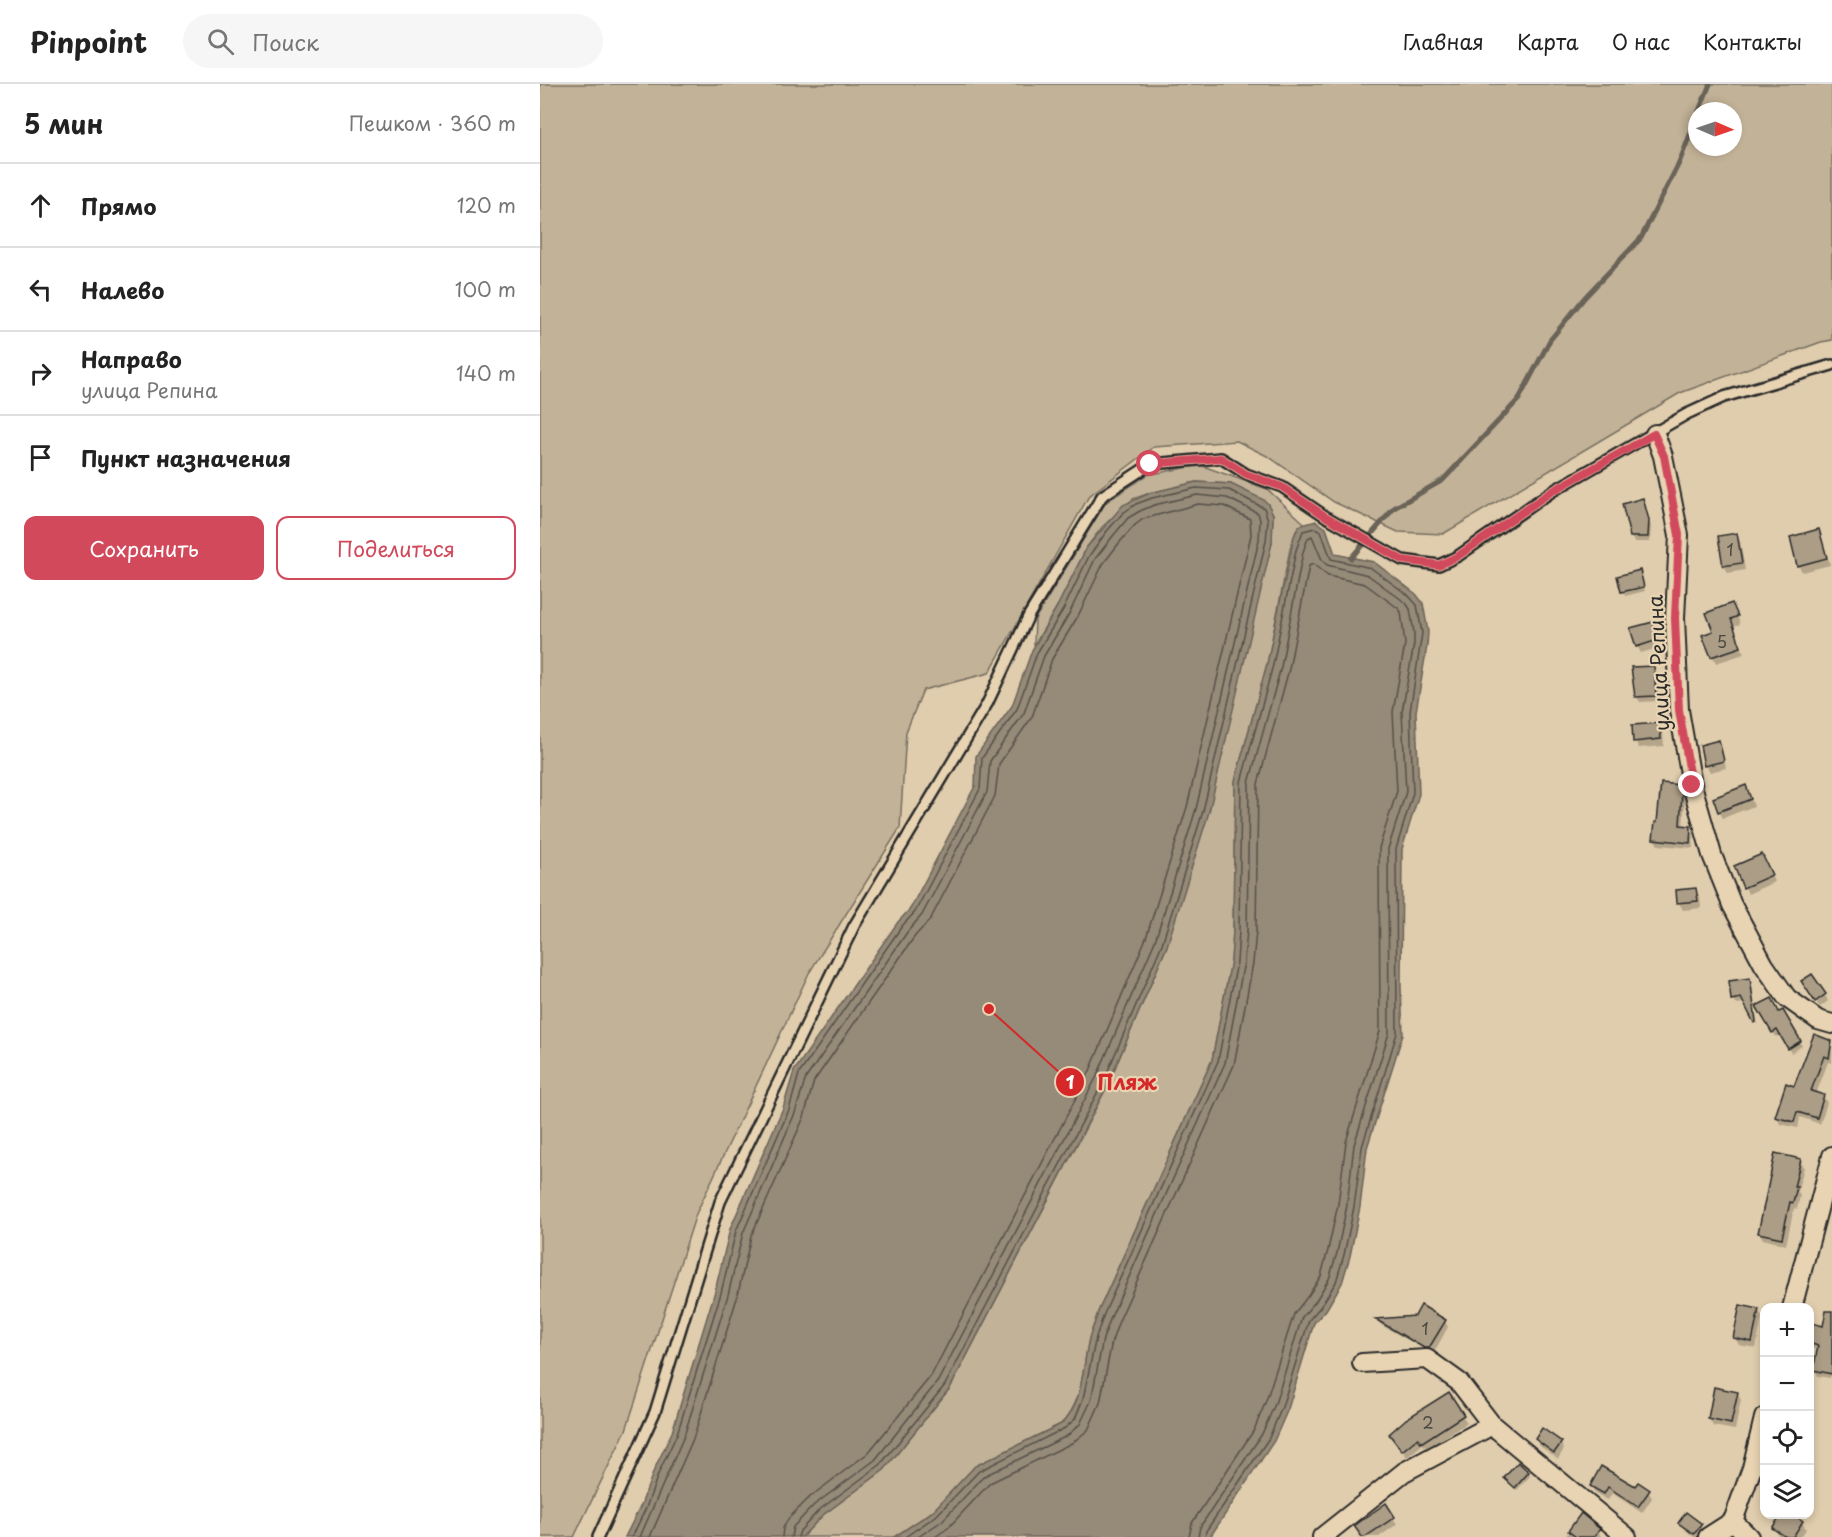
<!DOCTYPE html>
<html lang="ru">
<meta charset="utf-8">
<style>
:root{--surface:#fff;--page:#f6f6f6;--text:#222;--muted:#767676;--line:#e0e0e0;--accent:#d1495b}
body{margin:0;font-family:"Playpen Sans",sans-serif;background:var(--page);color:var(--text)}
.controls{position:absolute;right:18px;bottom:18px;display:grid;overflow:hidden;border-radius:12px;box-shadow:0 3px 9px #0003}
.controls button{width:54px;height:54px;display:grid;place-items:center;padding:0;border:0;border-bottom:2px solid var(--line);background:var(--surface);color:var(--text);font:30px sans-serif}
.compass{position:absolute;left:1148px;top:18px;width:54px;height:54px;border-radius:50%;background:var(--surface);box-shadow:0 3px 9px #0003;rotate:92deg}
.stop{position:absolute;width:18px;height:18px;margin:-14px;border:4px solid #d1495b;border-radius:50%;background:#fff}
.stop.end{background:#d1495b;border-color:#fff;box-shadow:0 2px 6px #0008}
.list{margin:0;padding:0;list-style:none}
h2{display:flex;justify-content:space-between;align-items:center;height:78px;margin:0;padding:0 24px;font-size:26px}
h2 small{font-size:20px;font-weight:400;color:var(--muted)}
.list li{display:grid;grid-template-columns:39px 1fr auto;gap:18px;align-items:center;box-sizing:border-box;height:84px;padding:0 24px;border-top:2px solid var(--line)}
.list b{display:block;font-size:22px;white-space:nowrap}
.list p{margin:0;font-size:20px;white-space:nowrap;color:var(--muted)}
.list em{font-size:20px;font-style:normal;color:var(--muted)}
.actions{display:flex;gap:12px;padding:18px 24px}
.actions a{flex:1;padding:14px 0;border:2px solid var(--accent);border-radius:12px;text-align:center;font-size:21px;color:var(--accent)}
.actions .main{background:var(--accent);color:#fff}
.icon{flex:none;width:33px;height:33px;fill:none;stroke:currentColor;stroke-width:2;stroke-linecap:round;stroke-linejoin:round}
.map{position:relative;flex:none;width:1292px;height:1453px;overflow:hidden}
header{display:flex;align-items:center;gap:36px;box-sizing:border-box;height:84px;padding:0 30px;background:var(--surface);border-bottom:2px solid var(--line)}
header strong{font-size:28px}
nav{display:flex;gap:33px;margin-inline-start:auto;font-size:21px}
.search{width:420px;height:54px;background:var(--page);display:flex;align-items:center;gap:15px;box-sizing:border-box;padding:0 21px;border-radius:33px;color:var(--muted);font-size:22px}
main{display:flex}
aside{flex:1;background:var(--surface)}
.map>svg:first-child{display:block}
.green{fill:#c2b297;stroke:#766e61;stroke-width:1.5;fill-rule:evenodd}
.water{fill:#968a78;stroke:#6b6459;stroke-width:1.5}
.shadow{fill:#0003}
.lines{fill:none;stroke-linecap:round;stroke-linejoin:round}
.shore{stroke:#56514a;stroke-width:1.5}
.stream{stroke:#6b6459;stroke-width:5}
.building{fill:#ab9d86;stroke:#2b2b2b;stroke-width:1.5}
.lane-casing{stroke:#2b2b2b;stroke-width:14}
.street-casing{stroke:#2b2b2b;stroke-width:22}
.lane{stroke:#e8d4b2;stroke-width:9}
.street{stroke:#e8d4b2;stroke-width:18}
.route{stroke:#d1495b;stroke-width:8}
.labels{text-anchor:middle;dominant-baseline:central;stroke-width:4.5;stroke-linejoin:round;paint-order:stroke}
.number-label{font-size:16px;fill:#4b4842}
.street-label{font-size:20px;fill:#2b2b2b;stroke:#e8d4b2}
.leader{fill:none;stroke:#d62828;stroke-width:2}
.callout-dot{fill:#d62828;stroke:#e8d4b2;stroke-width:2}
.mark-label{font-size:18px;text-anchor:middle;font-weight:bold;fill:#fff}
.callout-label{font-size:21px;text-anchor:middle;font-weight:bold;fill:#d62828;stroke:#e8d4b2;stroke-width:4.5;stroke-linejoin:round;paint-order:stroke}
</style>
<header>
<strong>Pinpoint</strong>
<div class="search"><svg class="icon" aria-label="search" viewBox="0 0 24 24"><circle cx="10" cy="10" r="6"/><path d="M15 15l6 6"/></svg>Поиск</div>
<nav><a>Главная</a><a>Карта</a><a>О нас</a><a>Контакты</a></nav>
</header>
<main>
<aside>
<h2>5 мин<small>Пешком · 360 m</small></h2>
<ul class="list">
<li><svg class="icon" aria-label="ahead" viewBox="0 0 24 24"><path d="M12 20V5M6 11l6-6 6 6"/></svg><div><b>Прямо</b></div><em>120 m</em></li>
<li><svg class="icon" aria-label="left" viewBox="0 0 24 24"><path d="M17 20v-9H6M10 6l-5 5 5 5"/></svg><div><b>Налево</b></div><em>100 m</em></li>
<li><svg class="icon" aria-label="right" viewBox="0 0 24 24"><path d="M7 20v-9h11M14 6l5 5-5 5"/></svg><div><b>Направо</b><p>улица Репина</p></div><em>140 m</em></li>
<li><svg class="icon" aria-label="arrive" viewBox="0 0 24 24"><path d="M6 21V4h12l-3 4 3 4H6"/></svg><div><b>Пункт назначения</b></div></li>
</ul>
<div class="actions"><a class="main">Сохранить</a><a>Поделиться</a></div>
</aside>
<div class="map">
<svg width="1292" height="1453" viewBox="0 0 1292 1453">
<rect width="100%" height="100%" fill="#e0cdad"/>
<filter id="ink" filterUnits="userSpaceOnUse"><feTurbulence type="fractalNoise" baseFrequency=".0167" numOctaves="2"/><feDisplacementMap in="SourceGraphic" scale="12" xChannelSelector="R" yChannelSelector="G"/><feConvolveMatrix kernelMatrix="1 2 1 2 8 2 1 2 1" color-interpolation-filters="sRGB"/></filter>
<g filter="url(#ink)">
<g class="green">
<path d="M0,0H1292V256L1281,258L1140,309L903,450L858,448L794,418L729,373L697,357L614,363L549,412L449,589L383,606L366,648L360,744L269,889L156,1130L86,1346L34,1453H0ZM1157,27H1193V63H1157Z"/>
<path d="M660,381L727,405L764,439L756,447L750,465L727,580L695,697L693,847L691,877L672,976L558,1228C556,1236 553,1243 550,1251C542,1280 545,1318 521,1340L435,1382L392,1428L354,1453H262L283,1431L344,1386L410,1304L567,1003L627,862L732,459L733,430L691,400L656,398L610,409L593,415L562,443L547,463L518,521L494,561L495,535L566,418L607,391Z"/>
</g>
<g class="water">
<path d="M656,398L691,400L724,416L728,420L733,430L732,459L669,728L627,862L569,998L410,1304L344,1386L283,1431L262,1453H85L101,1421L114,1386L132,1348L175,1207L190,1145L243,1024L254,987L358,838L370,825L435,702L436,672L472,622L492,566L518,521L547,463L583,421L610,409Z"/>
<path d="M776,437L786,444L795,470L834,478L876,510L883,519L888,548L887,562L876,628L879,710L862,765L861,904L863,950L827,1064L820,1123L810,1172L802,1199L786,1226L774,1239L748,1325L734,1357L670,1453H354L392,1428L435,1382L521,1340C545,1318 542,1280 550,1251C553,1243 556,1236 558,1228L672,976L691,877L693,847L695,697L727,580L754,452L759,442Z"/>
</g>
<g class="shadow">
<path d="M1102,416L1111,442L1110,458H1094L1091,453Z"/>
<path d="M1279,447L1282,454L1290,481L1262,488L1259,482L1251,454Z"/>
<path d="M1196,450L1200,457L1205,486L1188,489L1184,482Z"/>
<path d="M1099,488L1105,507L1085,512L1079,493Z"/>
<path d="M1196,527L1200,540L1194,542L1204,570L1176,579L1164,552L1175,548Z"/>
<path d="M1113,539L1121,563L1101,569L1097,562Z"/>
<path d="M1114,583L1117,589L1119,617L1100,618L1097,613Z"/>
<path d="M1119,641L1123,648L1124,662L1099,664L1095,657Z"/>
<path d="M1178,658L1182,665L1186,684L1170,688L1166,681Z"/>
<path d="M1140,702L1145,716L1143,743H1150L1154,750L1153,764L1118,761L1114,755Z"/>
<path d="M1206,703L1214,722L1183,734L1179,727Z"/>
<path d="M1226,778L1234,798L1208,810L1205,803Z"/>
<path d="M1156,806L1160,813L1161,824L1143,826L1139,819Z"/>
<path d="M1209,895L1212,900L1218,942L1206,919L1196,920L1193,915Z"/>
<path d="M1267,905L1285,911L1288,917L1280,923Z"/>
<path d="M1218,923L1239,930L1243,928L1262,962L1251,969L1241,950L1236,953Z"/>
<path d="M1275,952L1292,958V979L1288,978L1276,1010L1283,1012L1287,1019L1280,1040L1260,1033L1258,1044L1240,1040L1237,1033L1255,1004Z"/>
<path d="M1260,1077L1264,1083L1258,1108L1260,1112L1257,1125L1254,1124L1246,1161L1223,1155L1219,1148Z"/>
<path d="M1218,1226L1222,1233L1216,1264L1199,1261L1195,1254Z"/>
<path d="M876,1234L905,1237L908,1243L893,1270L841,1241L838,1236Z"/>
<path d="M1273,1241L1292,1287L1290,1294L1278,1292L1275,1286L1279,1266L1272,1264L1270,1260Z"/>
<path d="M1197,1309L1201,1316L1195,1346L1173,1342L1169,1335Z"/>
<path d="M909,1310L927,1339L886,1365L883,1360L867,1373L855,1357Z"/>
<path d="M996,1355L1020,1359L1024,1365L1018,1375L1000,1362Z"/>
<path d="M988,1389L990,1392L977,1406L966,1395Z"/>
<path d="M1051,1402L1095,1404L1108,1407L1112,1414L1102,1429L1072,1409L1068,1416L1055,1409Z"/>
<path d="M1243,1430H1251L1262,1438L1266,1445L1261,1453H1241L1238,1451L1234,1444Z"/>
<path d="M1041,1431L1058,1446L1061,1453H1025Z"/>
<path d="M853,1434L857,1440L839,1453H823L816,1442Z"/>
<path d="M1140,1439L1160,1441L1164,1448L1160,1453H1154L1144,1445Z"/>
</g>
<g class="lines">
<g class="shore">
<path d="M92,1453L106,1424L119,1388L137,1350L181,1209L196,1147L249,1026L259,990L362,842L375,828L440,705L442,674L477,625L497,569L524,524L549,472L567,447L583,429L596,420L612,414L656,404L689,406L724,424L728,436L726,457L663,727L622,860L564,996L405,1301L340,1381L279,1426L260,1447L258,1453"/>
<path d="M100,1453L144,1352L188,1211L203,1149L255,1029L266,994L368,847L382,831L447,708L450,677L484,629L504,572L530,528L555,475L573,452L588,434L600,427L614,421L657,411L687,414L718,429L720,436L719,456L656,725L615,857L557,992L398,1297L335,1376L274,1421L253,1443L251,1453"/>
<path d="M110,1453L153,1355L197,1214L211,1152L264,1033L274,997L375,852L390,836L455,712L459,680L492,633L512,575L538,532L563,480L580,458L595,441L603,435L658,420L684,422L710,435L711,451L647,723L606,854L549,989L391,1292L328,1369L270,1413L248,1435L243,1444L242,1453"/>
<path d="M365,1453L396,1432L439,1387L525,1344L535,1335L543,1315L556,1253L564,1230L678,977L697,878L699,847L701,698L733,581L756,466L763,447L775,444L781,447L791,475L831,484L868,511L877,521L882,549L870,628L873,709L856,765L857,949L822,1063L814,1123L804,1171L796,1198L781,1222L769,1236L742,1323L729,1354L666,1447L665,1453"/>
<path d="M378,1453L402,1437L444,1392L527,1352L540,1340L551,1317L563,1255L571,1233L685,979L704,878L707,847L709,699L741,583L763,468L768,454L772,452L782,476L787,481L828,491L866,519L870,525L874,549V560L862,628L866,708L848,765L849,949L814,1061L807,1121L797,1169L789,1195L775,1218L762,1233L735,1320L722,1350L660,1443L658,1453"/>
<path d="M395,1453L408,1444L450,1399L532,1359L548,1346L560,1319L572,1257L579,1237L694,981L713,879L716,847L718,700L749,585L769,482L773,480L788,492L825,500L858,524L861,528L865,560L853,628L857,707L839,764L840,947L806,1058L798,1120L788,1166L781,1192L768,1212L754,1230L726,1317L714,1346L652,1439L649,1453"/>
</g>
<g class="stream">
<path d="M1159,27L1170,0"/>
<path d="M811,474L854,424L903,396L979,315L1010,256L1045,213L1101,154L1139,79L1157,33"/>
</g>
</g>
<g class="building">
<path d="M1103,414L1109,436L1108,453H1090L1082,420Z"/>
<path d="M1279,445L1287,474L1257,482L1250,453Z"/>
<path d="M1197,449L1202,479L1183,482L1178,452Z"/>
<path d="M1100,486L1104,503L1081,508L1077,492Z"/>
<path d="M1192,519L1198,532L1191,535L1201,563L1171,573L1162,551L1173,547L1166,529Z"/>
<path d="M1113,538L1118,556L1096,563L1090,544Z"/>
<path d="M1114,582L1116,612L1095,613L1091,583Z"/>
<path d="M1120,639L1121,655L1093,658L1092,641Z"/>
<path d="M1179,656L1184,677L1164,682L1160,661Z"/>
<path d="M1121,699L1141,701L1142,708L1140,741L1151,742L1150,759L1113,755L1115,738H1117Z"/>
<path d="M1206,701L1211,715L1178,728L1173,714Z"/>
<path d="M1222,770L1232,791L1203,804L1194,782Z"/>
<path d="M1156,804L1158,817L1137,819L1136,806Z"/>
<path d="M1272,890L1286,910L1275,918L1261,897Z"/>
<path d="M1210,894L1216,938L1214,939L1201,914L1191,916L1189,897Z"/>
<path d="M1232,914L1239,928L1243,926L1261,957L1248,965L1237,946L1232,949L1216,922Z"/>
<path d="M1274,950L1292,957L1289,974L1284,972L1271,1007L1284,1011L1277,1034L1257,1028L1254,1038L1235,1033L1246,999L1254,1002Z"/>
<path d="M1235,1069L1261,1075L1254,1103H1257L1253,1119L1250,1118L1242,1154L1218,1149Z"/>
<path d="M881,1221L906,1236L889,1264H884L835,1235L875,1232Z"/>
<path d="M1200,1221L1219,1225L1212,1258L1193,1254Z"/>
<path d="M1286,1227H1292V1290L1273,1286L1278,1262L1269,1259L1272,1239L1283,1242Z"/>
<path d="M1174,1303L1198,1308L1191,1340L1168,1335Z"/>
<path d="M909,1308L924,1331L881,1359L878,1354L862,1367L849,1350L866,1335Z"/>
<path d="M1002,1344L1022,1358L1014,1369L995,1355Z"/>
<path d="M978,1378L989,1388L975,1404L964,1394Z"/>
<path d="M1061,1382L1095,1402L1098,1398L1110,1406L1098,1423L1068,1403L1064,1410L1050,1402Z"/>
<path d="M846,1419L855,1433L825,1453H822L814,1442Z"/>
<path d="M1146,1428L1162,1440L1154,1450L1138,1439Z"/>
<path d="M1041,1429L1060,1445L1054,1453H1036L1028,1447Z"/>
<path d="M1241,1431H1254L1263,1437L1253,1453H1246L1232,1444Z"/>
</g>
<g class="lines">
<g class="lane-casing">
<path id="lane" d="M58,1453L115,1328L180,1118L314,842L447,620L489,531L562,412L611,380L681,374L706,390L742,403L785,432L862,476L899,481L918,472L1011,408L1147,330L1184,313L1292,281"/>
</g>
<g class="street-casing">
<g id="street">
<path d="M1115,350L1123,372L1139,451L1135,534L1139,626L1152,701L1172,771L1192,821L1224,881L1247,914L1278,936L1292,940"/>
<path d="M1252,1224L1292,1072"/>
<path d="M822,1279L887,1275L919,1298L952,1341L1087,1453"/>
<path d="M1193,1437L1212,1384L1224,1334"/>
<path d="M782,1453L864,1388L952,1341"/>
<path d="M1168,1453L1193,1437L1209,1453"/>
</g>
</g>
<use href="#lane" class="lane"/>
<use href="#street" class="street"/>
</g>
</g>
<g class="lines" filter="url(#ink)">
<path class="route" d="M610,380L681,374L706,390L742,403L785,432L862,476L899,481L918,472L1011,408L1114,350L1124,372L1139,451L1135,534L1139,626L1152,701"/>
</g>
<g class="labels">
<g class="number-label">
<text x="1190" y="465">1</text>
<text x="1182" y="557">5</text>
<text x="885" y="1244">1</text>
<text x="888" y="1338">2</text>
</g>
<g class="street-label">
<text transform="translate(1118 579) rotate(-93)">улица Репина</text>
</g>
</g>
<path class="leader" d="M449 925L530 998"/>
<g class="callout-dot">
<circle cx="449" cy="925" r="6"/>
<circle cx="530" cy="998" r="15"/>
</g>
<g class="mark-label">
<text x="530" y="1005">1</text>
</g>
<g class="callout-label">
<text x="587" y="1006">Пляж</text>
</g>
</svg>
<div class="controls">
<button>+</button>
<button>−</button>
<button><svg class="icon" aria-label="locate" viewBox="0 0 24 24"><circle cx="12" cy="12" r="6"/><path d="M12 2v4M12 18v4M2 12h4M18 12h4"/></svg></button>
<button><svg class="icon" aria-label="layers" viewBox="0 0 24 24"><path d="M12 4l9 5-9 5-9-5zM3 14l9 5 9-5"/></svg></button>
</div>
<svg class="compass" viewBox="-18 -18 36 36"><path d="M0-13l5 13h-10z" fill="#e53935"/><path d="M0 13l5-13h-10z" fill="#767676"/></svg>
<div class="stop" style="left:610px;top:380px"></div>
<div class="stop end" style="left:1152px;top:701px"></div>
</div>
</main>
